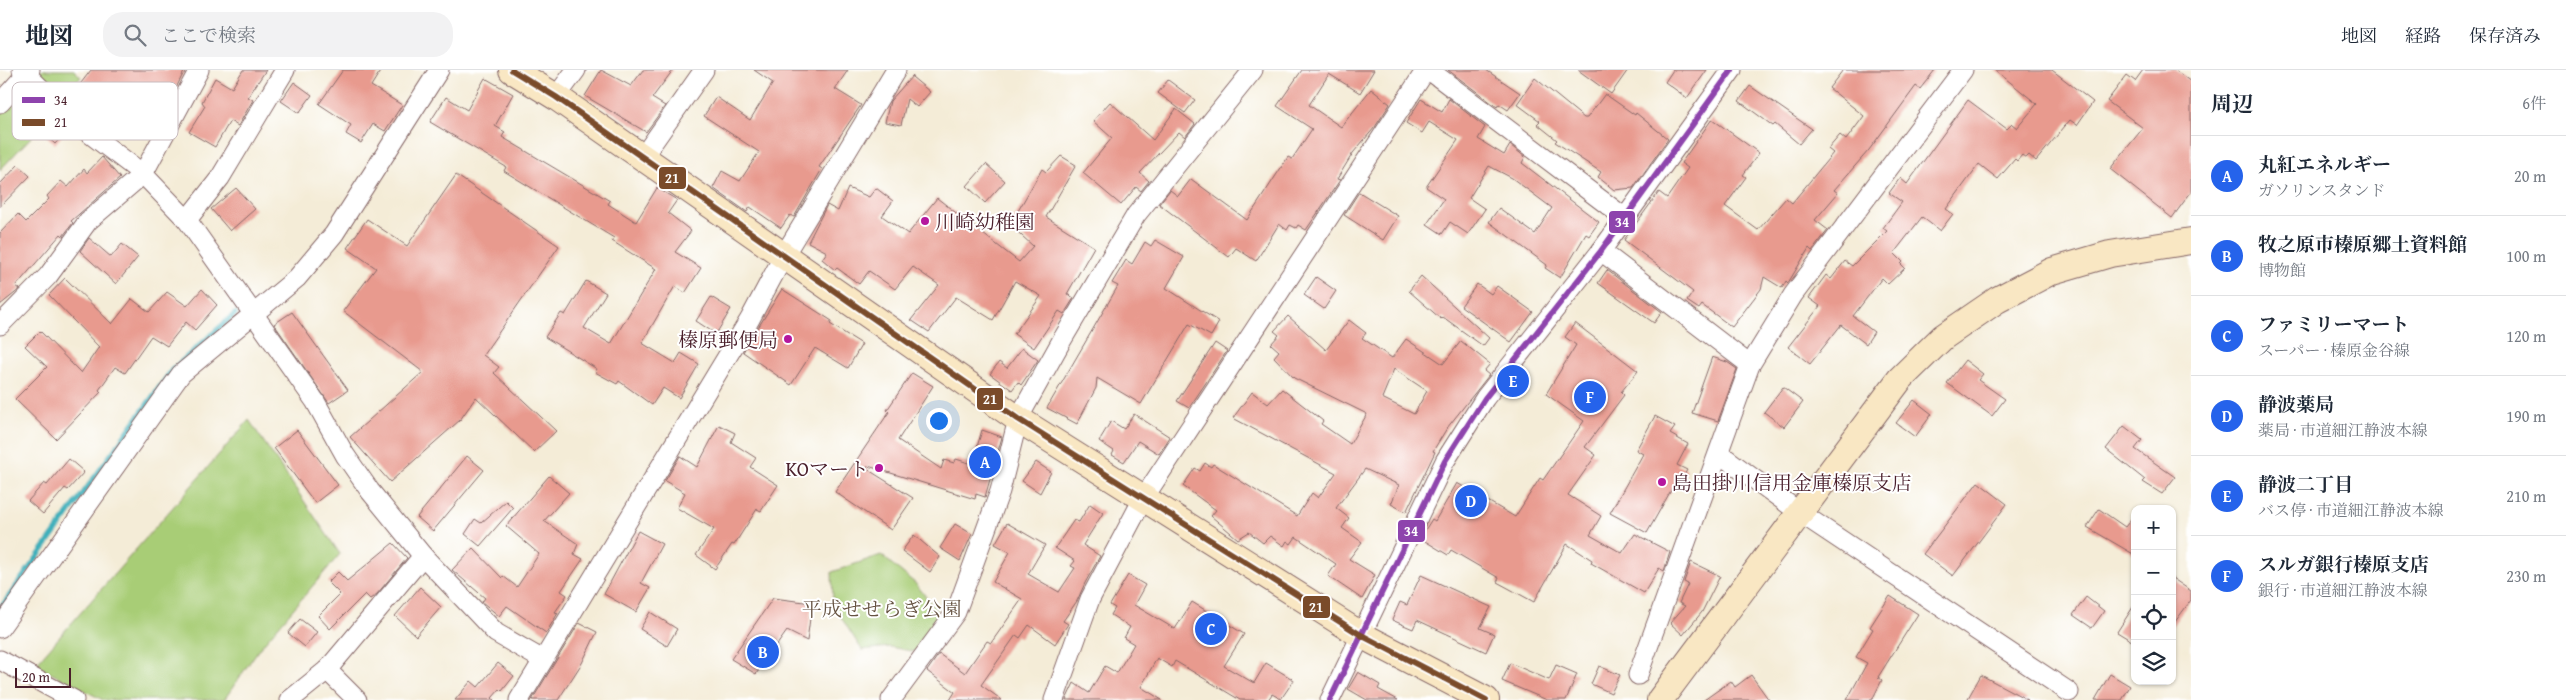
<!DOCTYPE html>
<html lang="ja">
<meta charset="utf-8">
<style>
:root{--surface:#fff;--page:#f2f2f3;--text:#1f2937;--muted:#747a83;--line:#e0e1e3;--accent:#2563eb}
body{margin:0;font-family:"Gentium Book Plus","Noto Serif JP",serif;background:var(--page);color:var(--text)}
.controls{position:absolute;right:15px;bottom:15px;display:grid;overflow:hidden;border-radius:10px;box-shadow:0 1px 4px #0004}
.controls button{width:45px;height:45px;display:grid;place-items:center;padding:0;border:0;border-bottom:1px solid var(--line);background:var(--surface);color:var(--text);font:25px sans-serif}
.scale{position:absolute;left:15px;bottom:12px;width:56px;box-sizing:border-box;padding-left:5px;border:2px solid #4a1f2b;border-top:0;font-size:14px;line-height:18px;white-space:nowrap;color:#4a1f2b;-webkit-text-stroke:4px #fff;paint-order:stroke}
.you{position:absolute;left:938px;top:350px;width:18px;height:18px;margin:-12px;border:4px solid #fff;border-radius:50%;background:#1a73e8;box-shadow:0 0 0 8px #1a73e833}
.badge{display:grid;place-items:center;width:32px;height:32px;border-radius:50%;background:var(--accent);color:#fff;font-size:16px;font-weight:700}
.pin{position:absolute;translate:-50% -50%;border:2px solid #fff;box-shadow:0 1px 5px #0006}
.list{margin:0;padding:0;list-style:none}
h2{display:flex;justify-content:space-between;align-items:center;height:65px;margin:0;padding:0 20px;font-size:21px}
h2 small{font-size:16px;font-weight:400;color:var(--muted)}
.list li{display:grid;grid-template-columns:32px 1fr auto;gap:15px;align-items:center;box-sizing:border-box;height:80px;padding:0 20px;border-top:1px solid var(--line)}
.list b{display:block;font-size:19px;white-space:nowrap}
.list p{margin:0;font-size:16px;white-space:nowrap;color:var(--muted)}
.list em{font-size:16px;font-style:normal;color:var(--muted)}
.icon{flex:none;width:28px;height:28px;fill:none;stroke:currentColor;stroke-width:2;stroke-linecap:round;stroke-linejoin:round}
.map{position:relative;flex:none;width:2191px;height:630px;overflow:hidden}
header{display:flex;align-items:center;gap:30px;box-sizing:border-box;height:70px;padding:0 25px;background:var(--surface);border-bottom:1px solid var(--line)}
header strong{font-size:24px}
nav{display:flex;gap:28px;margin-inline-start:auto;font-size:18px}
.search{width:350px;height:45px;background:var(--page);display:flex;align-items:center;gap:12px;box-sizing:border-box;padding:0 18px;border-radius:20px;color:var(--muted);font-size:19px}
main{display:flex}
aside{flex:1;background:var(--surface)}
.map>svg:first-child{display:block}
.green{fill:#a8cd76;stroke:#797650}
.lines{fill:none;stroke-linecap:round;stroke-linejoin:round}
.stream{stroke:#40b0bb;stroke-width:5.5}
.building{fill:#e89a8e;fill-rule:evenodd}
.street-casing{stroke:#866767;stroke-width:21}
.secondary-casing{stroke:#866767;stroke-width:28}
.street{stroke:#fff;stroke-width:19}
.secondary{stroke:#f9e7c3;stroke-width:26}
.bus-1-casing{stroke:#fff;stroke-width:10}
.bus-2-casing{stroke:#fff;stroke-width:10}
.bus-1{stroke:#8e44ad;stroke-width:6}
.bus-2{stroke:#7a4b2a;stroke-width:6}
.poi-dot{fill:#b5179e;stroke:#fff;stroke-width:2}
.labels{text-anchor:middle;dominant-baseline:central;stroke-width:4;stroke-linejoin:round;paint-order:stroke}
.poi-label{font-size:20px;fill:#4a1f2b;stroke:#fff;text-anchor:start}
.park-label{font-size:20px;fill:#665342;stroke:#fff}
.key{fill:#fff;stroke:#c9bcbf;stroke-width:1}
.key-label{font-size:14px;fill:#4a1f2b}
.line-badge{stroke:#fff;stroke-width:2}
.badge-label{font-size:14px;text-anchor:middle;font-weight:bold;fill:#fff}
</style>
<header>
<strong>地図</strong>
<div class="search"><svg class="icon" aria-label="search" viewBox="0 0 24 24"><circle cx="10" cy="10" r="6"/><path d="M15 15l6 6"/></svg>ここで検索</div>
<nav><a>地図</a><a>経路</a><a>保存済み</a></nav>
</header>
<main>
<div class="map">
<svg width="2191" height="630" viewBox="0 0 2191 630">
<rect width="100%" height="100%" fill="#fff"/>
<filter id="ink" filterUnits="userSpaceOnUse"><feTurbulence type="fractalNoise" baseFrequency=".02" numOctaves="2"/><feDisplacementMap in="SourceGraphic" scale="10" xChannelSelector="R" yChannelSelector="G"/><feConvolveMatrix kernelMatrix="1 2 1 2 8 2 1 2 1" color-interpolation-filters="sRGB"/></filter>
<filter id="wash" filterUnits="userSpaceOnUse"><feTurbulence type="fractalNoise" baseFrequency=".0096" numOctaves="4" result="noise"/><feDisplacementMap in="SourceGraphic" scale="20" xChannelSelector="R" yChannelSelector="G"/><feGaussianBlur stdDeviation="1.12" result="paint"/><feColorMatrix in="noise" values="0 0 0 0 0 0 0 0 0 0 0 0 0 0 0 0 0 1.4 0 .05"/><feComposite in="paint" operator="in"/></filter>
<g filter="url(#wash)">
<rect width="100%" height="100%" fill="#f4ecd7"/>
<g class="green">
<path d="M37,0H74L81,7L63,29L31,5Z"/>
<path d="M24,19L51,46L0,100V43Z"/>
<path d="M249,350L340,484L259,579L224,630H103L35,595Z"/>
<path d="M881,485L916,514L941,546L916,582L890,577L862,580L833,535L832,502Z"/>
</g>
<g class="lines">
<path class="stream" d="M0,539L172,300L235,244"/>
</g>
<g id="blocks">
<g class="building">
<path d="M91,0H185L176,18L173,17L160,39L132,23L105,58L82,44L68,30Z"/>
<path d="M243,0H266L248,27L253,30L238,56L230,51L215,77L189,62L205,36L202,32L215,8L232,18Z"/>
<path d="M343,0H381L371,16L402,35L385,61L373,54L361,73L346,64L351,55L319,34Z"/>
<path d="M601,0L631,16L643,0H673L652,28L665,36L646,62L585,26Z"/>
<path d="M754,0H848L835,19L861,35L819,97L822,99L794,147L790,145L781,158L750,137L747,142L713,118L722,101L740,111L759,82L704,46L716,27L750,50L773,13Z"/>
<path d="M1302,0H1374L1360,23L1329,4L1309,35L1341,57L1371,19L1390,34L1375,57L1353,83L1337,109L1340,110L1306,160L1298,155L1296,158L1290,155L1287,160L1279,154L1256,191L1236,178L1229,187L1159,134L1170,120L1178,126L1191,109L1247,150L1288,87L1292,89L1312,59L1277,36Z"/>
<path d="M1448,0H1486L1520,23L1508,40L1499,34L1497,37Z"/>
<path d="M1578,0H1628L1611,24Z"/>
<path d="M1673,0H1707L1687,28L1665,12Z"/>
<path d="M1843,0H1935L1920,19L1916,16L1869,80L1834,120L1838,123L1815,150L1828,160L1812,181L1809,178L1788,213L1786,211L1782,218L1764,207L1761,219L1732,257L1702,235L1699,239L1687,231L1693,222L1624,170L1659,122L1667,128L1688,98L1681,93L1712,49L1759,83L1743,105L1746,107L1725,136L1758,160L1786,128L1792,133L1833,83L1828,79L1840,65L1846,70L1864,46L1829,18Z"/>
<path d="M1995,0H2052L2093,32L2077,55L2070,50L2036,91L2029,85L2026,88L2022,85L2017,91L2015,89L1998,109L1979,94L1946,139L1953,144L1940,161L1922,147L1894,183L1903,192L1901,194L1905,198L1888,214L1882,208L1853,246L1874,262L1866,274L1841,255L1810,294L1788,277L1820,236L1809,228L1826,205L1831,209L1845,191L1852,196L1887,161L1883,158L1902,132L1889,123L1900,108L1907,114L1968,30L2007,59L2012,54L2017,58L2037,34Z"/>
<path d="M2143,0H2175L2191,12V122L2172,148L2110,99L2143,58L2107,31L2127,5L2135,11Z"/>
<path d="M913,5L912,7L930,22L917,37L907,29L901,55L885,52L890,31Z"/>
<path d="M485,8L513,24L495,56L505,62L502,67L610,131L608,134L636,152L657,118L677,130L668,143L691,161L675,182L701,198L685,223L675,216L642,273L675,293L681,283L699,294L679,328L663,318L652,335L619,311L617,314L595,302L597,299L545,267L561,243L565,245L586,211L606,223L584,258L611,274L656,199L612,171L614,168L504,101L506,97L430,52L446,27L467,40Z"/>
<path d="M1535,8L1584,48H1587L1605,24L1635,45L1636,43L1668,69L1633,118L1614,120L1598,107L1601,102L1555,72L1557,70L1537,54L1540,51L1517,34Z"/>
<path d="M1168,10L1195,30L1185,43L1158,23Z"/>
<path d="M294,12L312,25L299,43L281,31Z"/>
<path d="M1750,16L1812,59L1799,74L1775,54L1773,56L1739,31Z"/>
<path d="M1421,29L1442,42L1449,29L1485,57L1478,69L1504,85L1510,75L1525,87L1522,93L1599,152L1589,166L1586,164L1560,208L1545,198L1547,195L1489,152L1499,138L1535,164L1552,138L1512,108L1489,96L1469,128L1485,139L1468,164L1450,152L1442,164L1427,154L1444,129L1426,117L1458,70L1429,52L1422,63L1406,53Z"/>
<path d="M1110,32L1153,70L1176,39L1195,54L1185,67L1179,62L1140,103L1149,111L1141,121L1136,117L1121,135L1083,103L1112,68L1093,51Z"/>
<path d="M56,49L67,60L55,74L43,63Z"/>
<path d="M1061,86L1076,95L1046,147L1094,177L1067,224L1074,228L1064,244L1059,241L1034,278L1014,264L1041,226L1015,211L993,250L956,227L929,262L911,250L939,215L913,197L895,219L869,201L859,214L837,198L835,200L822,189L827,182L808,172L827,135L838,141L848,118L869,127L876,118L893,131L882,146L908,164L937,128L1019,192L1033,176L1010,155L1042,99L1046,102Z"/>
<path d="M102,87L120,108L71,151L73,153L63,166L61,164L16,216L20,219L0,235V163L18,144L26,152L49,129L47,126L61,111L68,117L84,99L87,103Z"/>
<path d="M986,94L1005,111L985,133L967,116Z"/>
<path d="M18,95L30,106L0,137V114Z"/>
<path d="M456,105L559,176L483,285L499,297L494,303L556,361L534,382L476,327L460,350L390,412L350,367L423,302L343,241L376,198L347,178L367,149L407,176Z"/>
<path d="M236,118L255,139L230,161L211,139Z"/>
<path d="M1359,122L1398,146L1383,170L1344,145Z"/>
<path d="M89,168L111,187L122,174L138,187L116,214L80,181Z"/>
<path d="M1155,170L1184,187L1166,218L1219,252L1211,266L1189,254L1141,334L1097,308L1096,318L1077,354L1047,338L1118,216L1112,213L1126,190L1132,194L1145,172L1151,176Z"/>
<path d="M1607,200L1662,242L1654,253L1598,213Z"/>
<path d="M1421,206L1489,268L1483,276L1443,247L1441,249L1409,221Z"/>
<path d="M1316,207L1336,221L1324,239L1304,225Z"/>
<path d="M65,208L112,254L132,229L149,242L167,222L187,236L202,219L217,235L195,260L186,252L167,276L151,266L125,303L115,297L99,320L101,322L56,369L15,329L47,297L25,276L40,261L81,303L99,277L49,225Z"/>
<path d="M1477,214L1491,224L1497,216L1533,242L1511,272L1461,236Z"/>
<path d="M782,219L832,251L830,254L862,274L848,298L815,278L791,315L743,282Z"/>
<path d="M711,227L731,239L716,264L696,251Z"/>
<path d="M292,242L348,320L329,333L274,254Z"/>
<path d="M1288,246L1326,280L1349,250L1366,263L1362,268L1392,288L1406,269L1443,294L1461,271L1490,294L1484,301L1489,305L1447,358L1433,381L1435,382L1406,442L1391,434L1399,415L1365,399L1336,438L1349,448L1342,458L1362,472L1349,489L1375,505L1362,529L1328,506L1336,494L1296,467L1291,474L1287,471L1284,476L1270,466L1263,473L1249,462L1238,469L1211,446L1216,440L1183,416L1195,398L1200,401L1205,393L1211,397L1213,394L1297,446L1312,423L1318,428L1336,403L1233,348L1252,322L1268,334L1282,319L1323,351L1321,354L1350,374L1367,344L1294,308L1274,287L1279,281L1271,274L1279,265L1274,261ZM1394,299L1427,321L1414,344L1382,328Z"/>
<path d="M1575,253L1638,301L1621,322L1624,325L1585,377L1596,385L1568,425L1601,446L1590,465L1622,483L1635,464L1670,482L1664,501L1659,498L1644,523L1591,493L1592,490L1567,474L1534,532L1497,512L1499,508L1451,480L1448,485L1420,468L1432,449L1435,451L1457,413L1515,447L1540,408L1543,410L1584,351L1546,324L1576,275L1565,267Z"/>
<path d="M1215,273L1227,281L1189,338L1177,331Z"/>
<path d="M1022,278L1038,290L1021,315L1018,312L1012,320L990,304L999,292L1007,298Z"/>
<path d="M1712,287L1727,292L1737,299L1718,351L1692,343Z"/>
<path d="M1965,290L1983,304L1978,310L2005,329L1992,346L1947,313Z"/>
<path d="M912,303L933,316L898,370L941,399L944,390L954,393L956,389L972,394L982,360L1002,367L985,427L976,424L975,429L868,396L867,399L913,428L891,460L835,422L889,342L887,340Z"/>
<path d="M1783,317L1803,332L1784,357L1764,342Z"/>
<path d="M1914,330L1932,344L1915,367L1896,353Z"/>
<path d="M1134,344L1170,367L1159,384L1138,371L1124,392L1112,385L1114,381L1099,371L1111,351L1124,359Z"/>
<path d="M1655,346L1675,357L1670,364L1688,374L1677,395L1687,400L1678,416L1674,415L1647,463L1610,443L1643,384L1636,380Z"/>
<path d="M719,355L735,363L731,372L756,388L750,397L778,415L761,441L757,439L734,475L732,474L715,499L696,485L714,459L677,438L685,423L665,411L680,386L697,397Z"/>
<path d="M2124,356L2142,370L2135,379L2175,407L2162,424L2143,412L2145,410L2106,379Z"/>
<path d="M297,360L338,415L315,433L274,378Z"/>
<path d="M467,386L484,400L433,461L417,447Z"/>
<path d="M69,389L84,402L68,420L65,418L43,444L28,431L44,413L47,415Z"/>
<path d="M1036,392L1051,402L1040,423L1022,411Z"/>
<path d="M549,406L569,423L544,451L578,474L574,484L583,489L561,521L567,525L555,542L558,543L546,563L507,536L499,546L482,532L485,528L452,500L473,478L502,508L503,506L517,517L539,484L506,456Z"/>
<path d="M1978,412L2007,434L1953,506L1923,484Z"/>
<path d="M506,431L513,438L480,476L465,464L475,449L481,453Z"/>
<path d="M1090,434L1103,443L1083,475L1100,486L1085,513L1077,531L1063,551L1068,554L1055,574L1029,555L1020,568L1016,565L981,615L1002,630H950L955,622L927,601L939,584L965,603L987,571L991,573L1022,529L993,512L1010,482L995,474L1007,453L1045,475L1028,504L1059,522L1075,498L1071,496L1075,491L1055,478L1074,450L1079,452Z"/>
<path d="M2099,439L2125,457L2135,444V485L2087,457Z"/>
<path d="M955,454L972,464L960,491L940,478Z"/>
<path d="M638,461L662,474L641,513L650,518L636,542L604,524Z"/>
<path d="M914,465L940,487L930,502L902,481Z"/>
<path d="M393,473L407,488L377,524L370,529L365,524L330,559L318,546L340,524L328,512L338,502L347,511Z"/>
<path d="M1691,492L1720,506L1702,542L1683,565L1670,553L1685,536L1679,533L1688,514L1684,512Z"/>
<path d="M1128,505L1145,515L1134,535L1175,559L1192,532L1244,564L1224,596L1254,613L1266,593L1294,610L1281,629L1272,624L1268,630H1240L1175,591L1172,597L1157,588L1141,617L1162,630H1066L1074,613L1089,623L1105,596L1117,603L1134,574L1124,568L1130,557L1111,545L1115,538L1110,535Z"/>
<path d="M1421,505L1491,537L1480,558L1494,564L1486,582L1417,550L1413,559L1392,550L1400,532L1407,535Z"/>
<path d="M2172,508L2191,521V530L2172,556Z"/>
<path d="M420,517L441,537L416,566L395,546Z"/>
<path d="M1890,526L1918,544L1878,607L1882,610L1872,630H1847L1867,593L1856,587L1873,559L1870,557Z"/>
<path d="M2086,527L2104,541L2092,558L2073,545Z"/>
<path d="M773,528L812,533L807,571L787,561L756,604L731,589Z"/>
<path d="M2135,534V573L2117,562Z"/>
<path d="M650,542L677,559L667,576L640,559Z"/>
<path d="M300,549L317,562L305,577L288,563Z"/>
<path d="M579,553L597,562L582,593L558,630H532Z"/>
<path d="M498,593L514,606L502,621L500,619L492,628L494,630H455L471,611L478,617Z"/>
<path d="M1510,593L1549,610L1556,595L1577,604L1566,630H1547L1502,611Z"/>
<path d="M1599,596L1620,605L1611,623L1591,614Z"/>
<path d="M1358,602L1380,615L1378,619L1398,630H1367L1348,619Z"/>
<path d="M2110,604L2130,616L2122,630H2095Z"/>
<path d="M1751,605L1769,630H1704L1731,611L1735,617Z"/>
<path d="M1981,605L2028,630H1967Z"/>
</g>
</g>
</g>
<g filter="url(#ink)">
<use href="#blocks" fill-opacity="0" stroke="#866767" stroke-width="1"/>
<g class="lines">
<g class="street-casing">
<g id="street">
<path d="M22,0L77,54L143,104L187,150L315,331L345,385L370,421L423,486L496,563L543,590"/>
<path d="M1429,0L1625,148"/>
<path d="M556,27L576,0"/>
<path d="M0,33L30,0"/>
<path d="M642,88L704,0"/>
<path d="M187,150L220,108L285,0"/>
<path d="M1601,181L1750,295"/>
<path d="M0,255L48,206L88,151L143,104L199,0"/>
<path d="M1720,384L1799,442L2069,622"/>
<path d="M0,558L181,304L297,208L334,164L439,0"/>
<path d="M0,590L74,630"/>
<path d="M327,600L357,630"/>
<path d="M1638,605L1750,295L1793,225L1963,0"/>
<path d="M290,630L327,600L423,486"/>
<path d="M519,630L750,249L783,187L896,0"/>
<path d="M891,630L956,542L1000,421L1018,349L1062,270L1136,145L1253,0"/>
<path d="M1054,630L1090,529L1143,429L1426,0"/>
<path d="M1330,630L1445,391L1485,328L1601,181L1732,0"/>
</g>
</g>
<g class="secondary-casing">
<g id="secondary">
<path d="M512,0L556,27L1018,349L1361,565L1486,630"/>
<path d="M1660,630L1900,309L1943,267L1997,230L2052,201L2110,184L2191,171"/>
</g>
</g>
<use href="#street" class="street"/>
<use href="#secondary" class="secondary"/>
<g class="bus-1-casing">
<path id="bus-1" d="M1330,630L1445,391L1485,328L1601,181L1732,0"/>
</g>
<g class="bus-2-casing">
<path id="bus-2" d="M512,0L556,27L1018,349L1361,565L1486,630"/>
</g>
<use href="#bus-1" class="bus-1"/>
<use href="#bus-2" class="bus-2"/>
</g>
</g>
<g class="poi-dot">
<circle cx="925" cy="151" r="5"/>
<circle cx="788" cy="269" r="5"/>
<circle cx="879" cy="398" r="5"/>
<circle cx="1662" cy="412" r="5"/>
</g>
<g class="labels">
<g class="poi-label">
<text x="935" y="151">川崎幼稚園</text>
<text x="778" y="269" text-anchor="end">榛原郵便局</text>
<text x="869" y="398" text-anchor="end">KOマート</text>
<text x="1672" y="412">島田掛川信用金庫榛原支店</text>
</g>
<g class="park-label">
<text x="882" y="538">平成せせらぎ公園</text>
</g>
</g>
<rect x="12" y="12" width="166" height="58" rx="8" class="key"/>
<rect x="22" y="27" width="23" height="6" fill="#8e44ad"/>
<rect x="22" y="49" width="23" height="7" fill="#7a4b2a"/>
<g class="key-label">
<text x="54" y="35">34</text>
<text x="54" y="57">21</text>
</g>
<g class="line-badge">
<rect x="658" y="96" width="29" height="24" rx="5" fill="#7a4b2a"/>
<rect x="1608" y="140" width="28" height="24" rx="5" fill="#8e44ad"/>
<rect x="976" y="317" width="28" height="24" rx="5" fill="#7a4b2a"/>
<rect x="1397" y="449" width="29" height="24" rx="5" fill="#8e44ad"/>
<rect x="1302" y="525" width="29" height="24" rx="5" fill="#7a4b2a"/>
</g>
<g class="badge-label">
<text x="672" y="113">21</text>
<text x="1622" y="157">34</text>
<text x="990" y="334">21</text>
<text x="1411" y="466">34</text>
<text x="1316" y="542">21</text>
</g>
</svg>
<div class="controls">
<button>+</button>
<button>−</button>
<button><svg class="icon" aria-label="locate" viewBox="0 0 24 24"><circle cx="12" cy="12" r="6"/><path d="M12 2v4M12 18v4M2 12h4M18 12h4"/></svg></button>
<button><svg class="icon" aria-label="layers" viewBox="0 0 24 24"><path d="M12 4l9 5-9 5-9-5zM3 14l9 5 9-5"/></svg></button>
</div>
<div class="scale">20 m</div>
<div class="you"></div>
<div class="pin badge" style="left:985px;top:392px">A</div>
<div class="pin badge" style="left:763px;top:582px">B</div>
<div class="pin badge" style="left:1211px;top:559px">C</div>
<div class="pin badge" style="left:1471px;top:431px">D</div>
<div class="pin badge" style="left:1513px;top:311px">E</div>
<div class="pin badge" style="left:1590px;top:327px">F</div>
</div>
<aside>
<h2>周辺<small>6件</small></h2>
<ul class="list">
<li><span class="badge">A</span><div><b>丸紅エネルギー</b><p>ガソリンスタンド</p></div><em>20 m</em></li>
<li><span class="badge">B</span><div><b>牧之原市榛原郷土資料館</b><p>博物館</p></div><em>100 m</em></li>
<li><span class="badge">C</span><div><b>ファミリーマート</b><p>スーパー · 榛原金谷線</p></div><em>120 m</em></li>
<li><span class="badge">D</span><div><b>静波薬局</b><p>薬局 · 市道細江静波本線</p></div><em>190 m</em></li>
<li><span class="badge">E</span><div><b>静波二丁目</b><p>バス停 · 市道細江静波本線</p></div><em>210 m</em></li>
<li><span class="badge">F</span><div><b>スルガ銀行榛原支店</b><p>銀行 · 市道細江静波本線</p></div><em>230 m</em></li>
</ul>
</aside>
</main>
